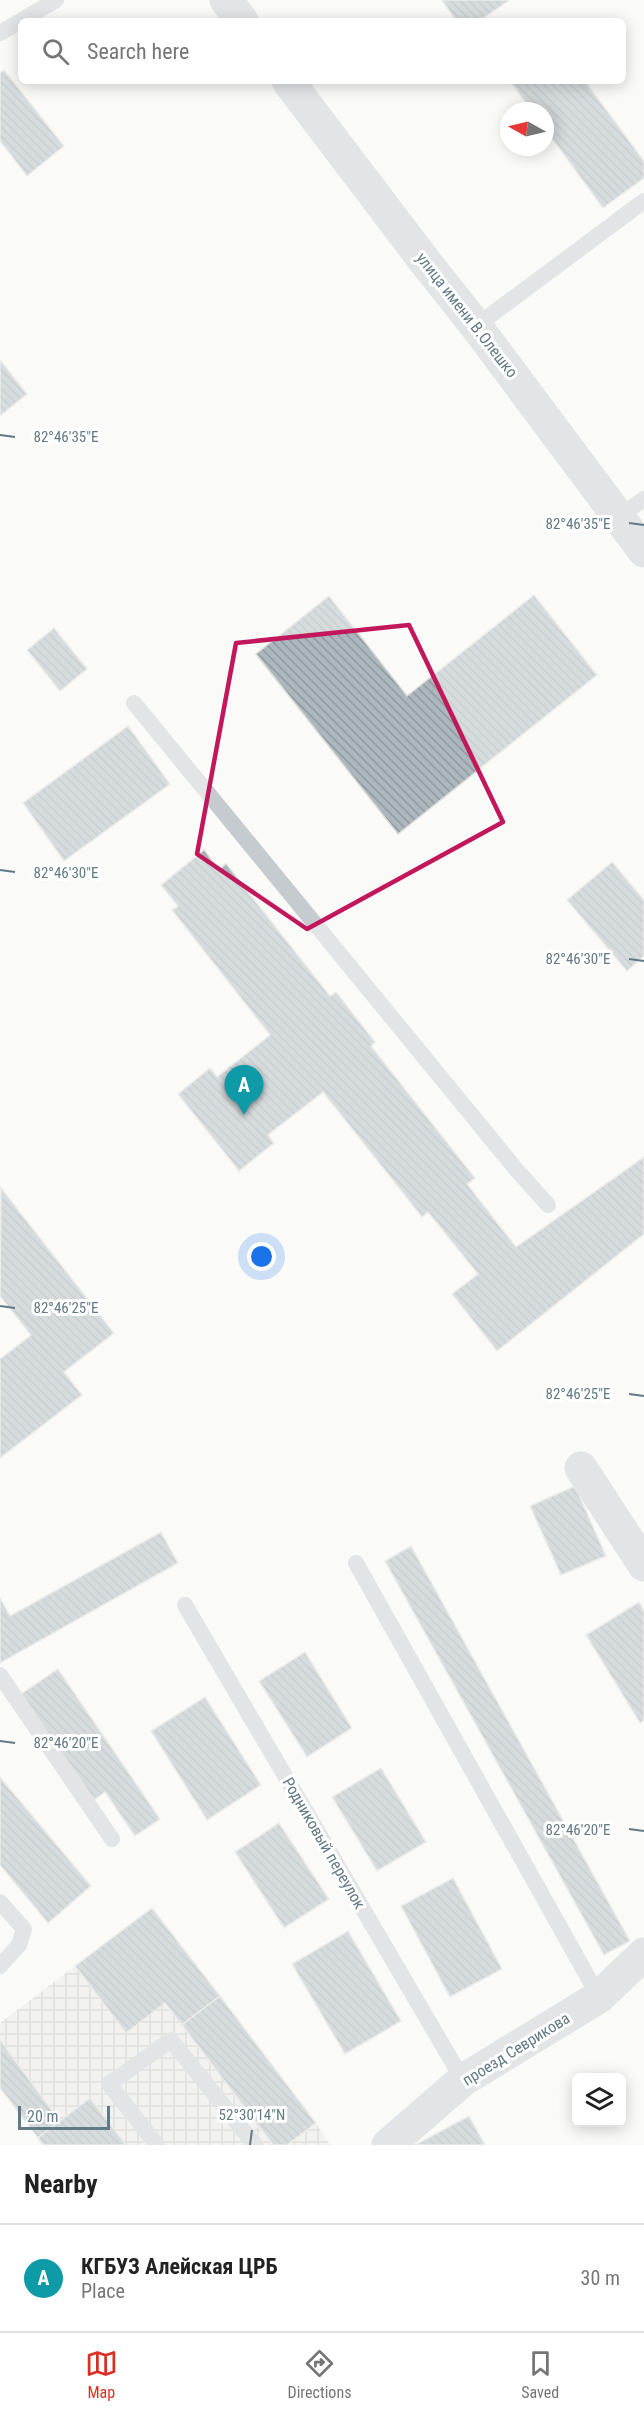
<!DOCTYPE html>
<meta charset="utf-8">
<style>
:root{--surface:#fff;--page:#f2f2f2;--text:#222;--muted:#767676;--line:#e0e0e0;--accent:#d93025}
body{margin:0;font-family:"Roboto Condensed",sans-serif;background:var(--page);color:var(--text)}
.controls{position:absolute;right:18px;bottom:18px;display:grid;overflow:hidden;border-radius:9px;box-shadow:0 3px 15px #0003}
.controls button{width:54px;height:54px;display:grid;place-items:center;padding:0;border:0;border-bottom:2px solid var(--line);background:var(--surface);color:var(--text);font:30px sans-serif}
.compass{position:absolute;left:500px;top:102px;width:54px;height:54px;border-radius:50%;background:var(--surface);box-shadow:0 3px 15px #0003;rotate:278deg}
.scale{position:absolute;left:18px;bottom:15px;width:92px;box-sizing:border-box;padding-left:6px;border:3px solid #627a85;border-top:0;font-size:16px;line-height:21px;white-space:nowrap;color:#627a85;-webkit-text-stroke:4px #fff;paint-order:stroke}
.you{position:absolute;left:262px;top:1257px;width:21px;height:21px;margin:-15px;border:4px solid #fff;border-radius:50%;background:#1a73e8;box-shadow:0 0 0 9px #1a73e833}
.badge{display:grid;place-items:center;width:39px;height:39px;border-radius:50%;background:var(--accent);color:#fff;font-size:20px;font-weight:700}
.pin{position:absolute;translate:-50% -50px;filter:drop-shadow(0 2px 3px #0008)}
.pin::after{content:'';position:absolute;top:32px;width:21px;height:18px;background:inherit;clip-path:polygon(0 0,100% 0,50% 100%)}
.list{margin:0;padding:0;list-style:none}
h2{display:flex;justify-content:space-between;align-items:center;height:78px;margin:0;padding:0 24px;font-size:26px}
h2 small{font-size:20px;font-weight:400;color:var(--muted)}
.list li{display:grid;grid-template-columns:39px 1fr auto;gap:18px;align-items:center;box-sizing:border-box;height:108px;padding:0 24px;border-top:2px solid var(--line)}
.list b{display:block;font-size:22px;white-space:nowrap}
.list p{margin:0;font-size:20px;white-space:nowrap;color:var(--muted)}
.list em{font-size:20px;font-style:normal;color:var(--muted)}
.icon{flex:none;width:33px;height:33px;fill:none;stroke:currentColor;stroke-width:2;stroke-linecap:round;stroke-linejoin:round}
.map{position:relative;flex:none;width:644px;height:2145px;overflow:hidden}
.search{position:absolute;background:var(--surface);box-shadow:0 3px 15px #0003;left:18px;right:18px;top:18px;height:66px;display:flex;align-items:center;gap:15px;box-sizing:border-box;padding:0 21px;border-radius:9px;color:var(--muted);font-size:22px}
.sheet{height:186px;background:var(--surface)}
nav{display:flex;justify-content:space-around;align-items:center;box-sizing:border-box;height:84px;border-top:2px solid var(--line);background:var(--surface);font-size:16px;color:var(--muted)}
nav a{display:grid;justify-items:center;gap:3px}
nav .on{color:var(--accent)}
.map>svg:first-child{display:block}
.industrial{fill:url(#industrial-grid)}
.building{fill:url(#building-back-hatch);stroke:#dcdcda;stroke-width:1.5}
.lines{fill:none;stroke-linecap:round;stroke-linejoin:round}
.service{stroke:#c5cbce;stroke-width:16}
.minor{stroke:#c5cbce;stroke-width:33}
.marked{fill:none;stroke:#c2185b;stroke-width:4.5;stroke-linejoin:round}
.ticks{fill:none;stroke:#627a85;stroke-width:2}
.labels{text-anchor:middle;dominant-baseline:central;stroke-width:6;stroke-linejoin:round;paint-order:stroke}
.street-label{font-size:16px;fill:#627a85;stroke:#fff}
.ticks-label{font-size:15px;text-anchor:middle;fill:#627a85;stroke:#fff;stroke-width:6;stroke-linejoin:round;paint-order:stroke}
</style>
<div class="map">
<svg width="644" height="2145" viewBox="0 0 644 2145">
<defs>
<pattern id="industrial-grid" width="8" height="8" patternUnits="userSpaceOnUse" patternTransform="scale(1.5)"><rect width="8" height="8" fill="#e8eae9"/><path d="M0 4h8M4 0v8" fill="none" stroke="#bfc3c2"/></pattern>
<pattern id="building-back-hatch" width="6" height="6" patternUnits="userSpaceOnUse" patternTransform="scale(1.5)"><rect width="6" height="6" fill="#abb7bc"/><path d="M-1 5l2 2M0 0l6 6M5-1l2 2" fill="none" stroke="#8f9a9e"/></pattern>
</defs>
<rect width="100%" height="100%" fill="#fafaf8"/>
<path class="industrial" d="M152,1908L316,2123L330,2145H43L0,2088V2023Z"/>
<g class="building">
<path d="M442,0H507L508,1L479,21H456Z"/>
<path d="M4,70L64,146L27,176L0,141V73Z"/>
<path d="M510,81H585L644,161V178L603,208L545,129V111H532Z"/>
<path d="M0,360L27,394L0,416Z"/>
<path d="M534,595L597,675L398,834L256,654L329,596L407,696Z"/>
<path d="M54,628L87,669L60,691L27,650Z"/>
<path d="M128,726L170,784L64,861L23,803Z"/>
<path d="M204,850L219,870L226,864L330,996L336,992L375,1042L371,1046L475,1178L467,1184L516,1247L644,1157V1234L497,1351L452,1294L478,1274L428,1212L422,1217L323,1092L268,1135L274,1143L239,1171L178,1094L210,1068L217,1077L270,1035L172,910L178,906L161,885Z"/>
<path d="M612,862L644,900V956L627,971L567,900Z"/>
<path d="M1,1188L114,1333L64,1372L82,1395L0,1458V1359L31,1335L0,1296Z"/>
<path d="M575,1486L606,1556L561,1575L530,1506Z"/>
<path d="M161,1532L178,1563L0,1663V1598L10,1616Z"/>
<path d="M411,1546L630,1941L604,1955L385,1561Z"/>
<path d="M639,1602L644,1611V1720L640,1723L586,1635Z"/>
<path d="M305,1652L352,1728L307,1757L259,1681Z"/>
<path d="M58,1669L160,1819L135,1836L105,1792L94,1800L21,1694Z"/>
<path d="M205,1697L261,1785L207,1820L151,1731Z"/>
<path d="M381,1768L426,1842L377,1871L332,1797Z"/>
<path d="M0,1777L91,1886L48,1923L0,1865Z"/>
<path d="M279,1823L329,1899L284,1928L235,1852Z"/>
<path d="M453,1878L502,1969L450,1997L401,1906Z"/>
<path d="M152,1908L220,1996L182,2025L165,2003L126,2033L75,1966Z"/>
<path d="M348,1931L401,2021L345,2054L292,1964Z"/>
<path d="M220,1996L316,2123L287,2145H273L182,2025Z"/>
<path d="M0,2040L60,2121L38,2138L0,2088Z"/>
<path d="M90,2098L126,2145H43L38,2138Z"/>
<path d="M469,2116L485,2145H415Z"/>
</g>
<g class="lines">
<g class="service">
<path d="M0,33L56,0"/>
<path d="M476,326L644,201"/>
<path d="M618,517L644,499"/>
<path d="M134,703L515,1168L548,1205"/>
<path d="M356,1563L599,1997"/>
<path d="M185,1605L463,2080"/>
<path d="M0,1675L112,1839"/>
<path d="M0,1902L24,1929L19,1945L0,1966"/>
<path d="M157,2145L109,2084L171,2040L255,2145"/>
</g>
<g class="minor">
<path d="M226,0L242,21"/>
<path d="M288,81L423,259L476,326L644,551"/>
<path d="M581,1468L644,1565"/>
<path d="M388,2145L463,2080L599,1997L644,1954"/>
</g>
</g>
<path d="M0 0H644V2145H0ZM409,625L503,822L307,929L197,854L236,643Z" fill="#fafaf8" fill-opacity=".55" fill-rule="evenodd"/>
<path class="marked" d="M409,625L503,822L307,929L197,854L236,643Z"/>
<path class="ticks" d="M0,435L15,437M629,523L644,525M0,870L15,872M629,959L644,961M0,1306L15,1308M629,1394L644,1396M0,1741L15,1743M629,1829L644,1831M250,2145L252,2130"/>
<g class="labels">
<g class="street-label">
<text transform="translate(467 315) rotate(52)">улица имени В.Олешко</text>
<text transform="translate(324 1843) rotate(60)">Родниковый переулок</text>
<text transform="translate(516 2049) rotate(-32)">проезд Севрикова</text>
</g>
</g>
<g class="ticks-label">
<text x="66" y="442">82°46'35"E</text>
<text x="578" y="529">82°46'35"E</text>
<text x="66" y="878">82°46'30"E</text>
<text x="578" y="964">82°46'30"E</text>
<text x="66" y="1313">82°46'25"E</text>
<text x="578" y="1399">82°46'25"E</text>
<text x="66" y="1748">82°46'20"E</text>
<text x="578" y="1835">82°46'20"E</text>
<text x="252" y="2120">52°30'14"N</text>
</g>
</svg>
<div class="controls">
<button><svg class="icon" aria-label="layers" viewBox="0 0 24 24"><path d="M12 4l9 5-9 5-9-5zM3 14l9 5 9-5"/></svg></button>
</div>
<svg class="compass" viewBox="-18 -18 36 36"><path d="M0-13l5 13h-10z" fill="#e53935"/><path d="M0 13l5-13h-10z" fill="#767676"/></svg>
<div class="scale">20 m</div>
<div class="you"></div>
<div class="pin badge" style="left:244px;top:1115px;background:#0f9aa8">A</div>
<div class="search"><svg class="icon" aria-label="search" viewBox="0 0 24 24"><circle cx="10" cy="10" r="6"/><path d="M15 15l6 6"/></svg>Search here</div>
</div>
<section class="sheet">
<h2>Nearby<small></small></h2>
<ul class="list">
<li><span class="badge" style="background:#0f9aa8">A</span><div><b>КГБУЗ Алейская ЦРБ</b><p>Place</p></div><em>30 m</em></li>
</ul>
</section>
<nav>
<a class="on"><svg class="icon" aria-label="map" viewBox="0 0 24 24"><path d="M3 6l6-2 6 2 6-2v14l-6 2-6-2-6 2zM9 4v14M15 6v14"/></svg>Map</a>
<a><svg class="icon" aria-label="directions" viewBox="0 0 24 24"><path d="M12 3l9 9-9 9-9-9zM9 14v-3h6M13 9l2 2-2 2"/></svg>Directions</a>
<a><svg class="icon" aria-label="saved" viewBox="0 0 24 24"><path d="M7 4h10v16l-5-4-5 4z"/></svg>Saved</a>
</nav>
